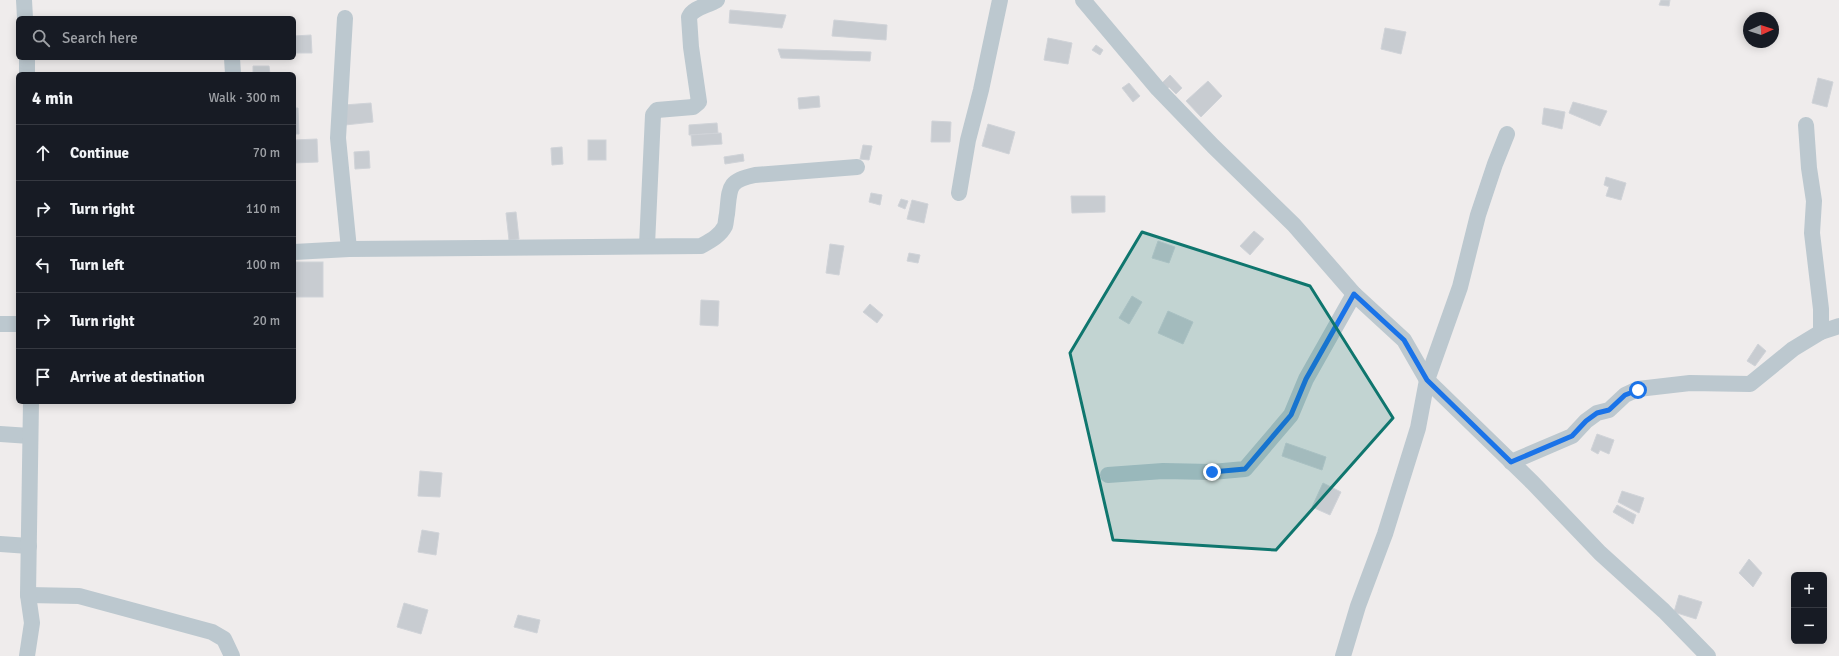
<!DOCTYPE html>
<meta charset="utf-8">
<style>
:root{--surface:#171b24;--page:#242831;--text:#f1f3f6;--muted:#9ea1a6;--line:#363941}
body{margin:0;font-family:Signika,sans-serif;background:var(--page);color:var(--text)}
.controls{position:absolute;right:12px;bottom:12px;display:grid;overflow:hidden;border-radius:6px;box-shadow:0 2px 10px #0003}
.controls button{width:36px;height:36px;display:grid;place-items:center;padding:0;border:0;border-bottom:1px solid var(--line);background:var(--surface);color:var(--text);font:20px sans-serif}
.compass{position:absolute;left:1743px;top:12px;width:36px;height:36px;border-radius:50%;background:var(--surface);box-shadow:0 2px 10px #0003;rotate:87deg}
.stop{position:absolute;width:12px;height:12px;margin:-9px;border:3px solid #1a73e8;border-radius:50%;background:#fff}
.stop.end{background:#1a73e8;border-color:#fff;box-shadow:0 1px 4px #0008}
.list{margin:0;padding:0;list-style:none}
h2{display:flex;justify-content:space-between;align-items:center;height:52px;margin:0;padding:0 16px;font-size:17px}
h2 small{font-size:13px;font-weight:400;color:var(--muted)}
.list li{display:grid;grid-template-columns:26px 1fr auto;gap:12px;align-items:center;box-sizing:border-box;height:56px;padding:0 16px;border-top:1px solid var(--line)}
.list b{display:block;font-size:15px;white-space:nowrap}
.list em{font-size:13px;font-style:normal;color:var(--muted)}
.icon{flex:none;width:22px;height:22px;fill:none;stroke:currentColor;stroke-width:2;stroke-linecap:round;stroke-linejoin:round}
.map{position:relative;flex:none;width:1839px;height:656px;overflow:hidden}
.search{position:absolute;background:var(--surface);box-shadow:0 2px 10px #0003;left:16px;top:16px;width:280px;height:44px;display:flex;align-items:center;gap:10px;box-sizing:border-box;padding:0 14px;border-radius:6px;color:var(--muted);font-size:15px}
.panel{position:absolute;background:var(--surface);box-shadow:0 2px 10px #0003;left:16px;top:72px;width:280px;height:332px;border-radius:6px}
.map>svg:first-child{display:block}
.building{fill:#c8ccd1;stroke:#d0d3d8}
.lines{fill:none;stroke-linecap:round;stroke-linejoin:round}
.street{stroke:#bcc8cf;stroke-width:16}
.route{stroke:#1a73e8;stroke-width:5}
.marked{fill:#0f766e;fill-opacity:0.2;stroke:#0f766e;stroke-width:3;stroke-linejoin:round}
</style>
<div class="map">
<svg width="1839" height="656" viewBox="0 0 1839 656">
<rect width="100%" height="100%" fill="#efecec"/>
<g class="building">
<path d="M1661,0H1670L1669,6L1659,5Z"/>
<path d="M730,10L786,15L782,28L729,23Z"/>
<path d="M834,20L887,25L886,40L832,36Z"/>
<path d="M1385,28L1406,32L1401,54L1381,49Z"/>
<path d="M311,35L312,53H294V36Z"/>
<path d="M1048,38L1072,43L1068,64L1044,60Z"/>
<path d="M1096,45L1103,50L1100,55L1092,50Z"/>
<path d="M778,49L871,52L870,61L781,58Z"/>
<path d="M253,66H269L270,74H253Z"/>
<path d="M1170,75L1182,88L1176,94L1169,87L1164,92L1159,86Z"/>
<path d="M1818,78L1833,82L1827,107L1812,103Z"/>
<path d="M1208,81L1222,96L1201,117L1186,101Z"/>
<path d="M1129,83L1140,96L1133,102L1122,88Z"/>
<path d="M819,96L820,107L799,109L798,98Z"/>
<path d="M1573,102L1607,111L1600,126L1569,113Z"/>
<path d="M371,103L373,122L345,125L344,105Z"/>
<path d="M294,108H298L299,134H294Z"/>
<path d="M1544,108L1565,112L1562,129L1542,124Z"/>
<path d="M932,121L951,122L950,142H931Z"/>
<path d="M717,123L718,133L689,135V125Z"/>
<path d="M988,124L1015,132L1009,154L982,146Z"/>
<path d="M721,133L722,144L692,146L691,135Z"/>
<path d="M317,139L318,162L294,163V140Z"/>
<rect x="588" y="140" width="18" height="20"/>
<path d="M863,145L872,146L869,160L860,159Z"/>
<path d="M562,147L563,164L552,165L551,148Z"/>
<path d="M369,151L370,168L355,169L354,152Z"/>
<path d="M743,154L744,161L725,164L724,157Z"/>
<path d="M1606,177L1626,183L1621,200L1606,196L1609,187L1604,185Z"/>
<path d="M871,193L882,195L880,205L869,202Z"/>
<path d="M1071,196H1105V212L1072,213Z"/>
<path d="M901,199L908,201L905,209L898,206Z"/>
<path d="M912,200L928,204L924,223L907,219Z"/>
<path d="M516,212L519,239L509,240L506,213Z"/>
<path d="M1254,231L1264,239L1250,255L1240,246Z"/>
<path d="M1158,241L1175,247L1169,263L1152,258Z"/>
<path d="M830,244L844,246L839,275L826,273Z"/>
<path d="M909,253L920,255L918,263L907,261Z"/>
<rect x="294" y="262" width="29" height="35"/>
<path d="M1132,296L1142,302L1129,324L1119,318Z"/>
<path d="M701,300L719,301L718,326L700,325Z"/>
<path d="M870,304L883,315L877,323L863,312Z"/>
<path d="M1168,311L1193,322L1183,344L1158,333Z"/>
<path d="M1758,344L1766,351L1755,366L1747,361Z"/>
<path d="M1597,434L1614,440L1609,454L1600,450L1598,454L1591,450Z"/>
<path d="M1286,443L1326,457L1322,470L1282,456Z"/>
<path d="M420,471L442,473L440,497L418,496Z"/>
<path d="M1323,483L1341,492L1330,515L1312,507Z"/>
<path d="M1622,491L1644,498L1639,513L1618,502Z"/>
<path d="M1617,505L1636,515L1633,524L1613,512Z"/>
<path d="M422,530L439,533L436,555L418,552Z"/>
<path d="M1749,559L1762,573L1753,587L1739,573Z"/>
<path d="M1679,595L1702,602L1696,619L1674,612Z"/>
<path d="M404,603L428,610L421,634L397,627Z"/>
<path d="M518,615L540,620L537,633L514,627Z"/>
</g>
<g class="lines">
<g class="street">
<path d="M24,0L25,18"/>
<path d="M1083,0L1158,89L1213,146L1294,225L1354,294L1404,340L1427,380L1533,483L1600,553L1664,611L1708,656"/>
<path d="M345,18L338,138L349,249"/>
<path d="M27,58V74"/>
<path d="M232,58L233,74"/>
<path d="M959,193L968,140L981,90L1000,0"/>
<path d="M647,245L653,115L657,110L693,107L699,102L691,47L689,17C694,7 708,6 717,0"/>
<path d="M294,252L349,249L701,246C710,241 720,236 725,226C726,223 726,218 727,214C730,187 727,181 755,175L857,167"/>
<path d="M0,324H18"/>
<path d="M1821,332L1839,326"/>
<path d="M0,434L30,436"/>
<path d="M1511,462L1572,436L1586,421L1597,413L1609,410L1625,395L1638,389L1690,383L1750,384L1793,349L1821,332V309L1812,233L1814,201L1809,168L1806,125"/>
<path d="M1108,475L1163,471L1212,472L1245,469L1291,415L1306,379L1354,294"/>
<path d="M0,544L29,546"/>
<path d="M28,595L79,596L212,632L224,639L232,656"/>
<path d="M27,656L32,623L28,595L31,402"/>
<path d="M1343,656L1358,606L1385,534L1418,428L1427,380L1460,287L1478,215L1495,164L1507,134"/>
</g>
</g>
<g class="lines">
<path class="route" d="M1212,472L1245,469L1291,415L1306,379L1354,294L1404,340L1427,380L1511,462L1572,436L1586,421L1597,413L1609,410L1625,395L1638,390"/>
</g>
<path class="marked" d="M1142,232L1310,286L1393,418L1276,550L1113,540L1070,353Z"/>
</svg>
<div class="controls">
<button>+</button>
<button>−</button>
</div>
<svg class="compass" viewBox="-18 -18 36 36"><path d="M0-13l5 13h-10z" fill="#e53935"/><path d="M0 13l5-13h-10z" fill="#9ea1a6"/></svg>
<div class="stop" style="left:1638px;top:390px"></div>
<div class="stop end" style="left:1212px;top:472px"></div>
<div class="search"><svg class="icon" aria-label="search" viewBox="0 0 24 24"><circle cx="10" cy="10" r="6"/><path d="M15 15l6 6"/></svg>Search here</div>
<section class="panel">
<h2>4 min<small>Walk · 300 m</small></h2>
<ul class="list">
<li><svg class="icon" aria-label="ahead" viewBox="0 0 24 24"><path d="M12 20V5M6 11l6-6 6 6"/></svg><div><b>Continue</b></div><em>70 m</em></li>
<li><svg class="icon" aria-label="right" viewBox="0 0 24 24"><path d="M7 20v-9h11M14 6l5 5-5 5"/></svg><div><b>Turn right</b></div><em>110 m</em></li>
<li><svg class="icon" aria-label="left" viewBox="0 0 24 24"><path d="M17 20v-9H6M10 6l-5 5 5 5"/></svg><div><b>Turn left</b></div><em>100 m</em></li>
<li><svg class="icon" aria-label="right" viewBox="0 0 24 24"><path d="M7 20v-9h11M14 6l5 5-5 5"/></svg><div><b>Turn right</b></div><em>20 m</em></li>
<li><svg class="icon" aria-label="arrive" viewBox="0 0 24 24"><path d="M6 21V4h12l-3 4 3 4H6"/></svg><div><b>Arrive at destination</b></div></li>
</ul>
</section>
</div>
